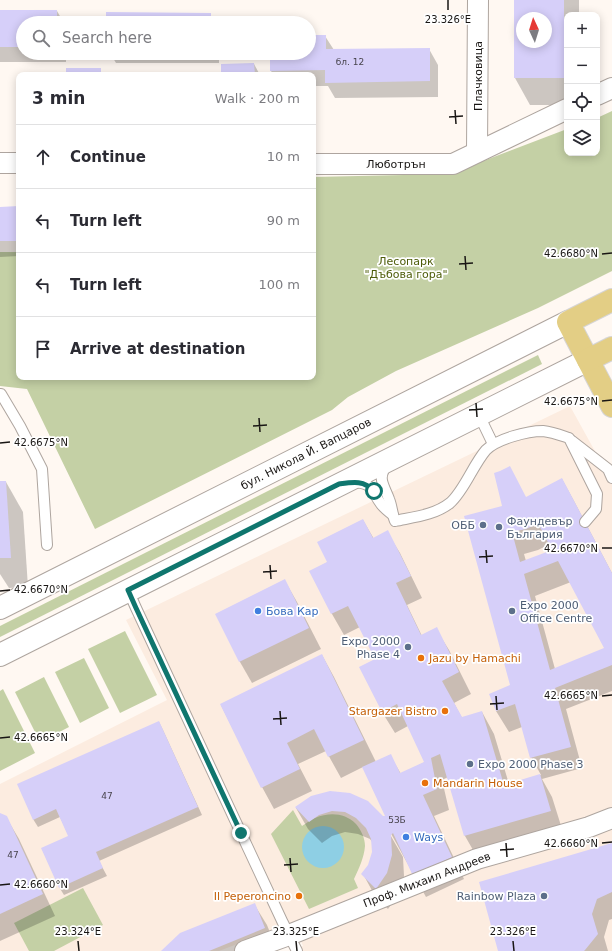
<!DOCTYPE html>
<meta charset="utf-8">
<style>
:root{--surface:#fff;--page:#f7f7f7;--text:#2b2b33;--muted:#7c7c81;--line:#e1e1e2}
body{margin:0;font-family:"DejaVu Sans",sans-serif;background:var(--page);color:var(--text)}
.controls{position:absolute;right:12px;top:12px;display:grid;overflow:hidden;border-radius:8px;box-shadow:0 2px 10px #0003}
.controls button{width:36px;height:36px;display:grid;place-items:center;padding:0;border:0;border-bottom:1px solid var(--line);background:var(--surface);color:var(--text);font:20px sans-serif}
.compass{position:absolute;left:516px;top:12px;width:36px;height:36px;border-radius:50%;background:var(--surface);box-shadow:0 2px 10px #0003;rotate:356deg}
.stop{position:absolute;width:12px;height:12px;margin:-9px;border:3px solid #0f766e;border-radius:50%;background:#fff}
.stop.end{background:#0f766e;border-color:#fff;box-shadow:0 1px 4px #0008}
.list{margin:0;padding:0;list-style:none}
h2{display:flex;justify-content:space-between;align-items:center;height:52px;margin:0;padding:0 16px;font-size:17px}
h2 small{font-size:13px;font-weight:400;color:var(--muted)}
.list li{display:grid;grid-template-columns:26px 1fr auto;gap:12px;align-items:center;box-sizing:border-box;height:64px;padding:0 16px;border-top:1px solid var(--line)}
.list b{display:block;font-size:15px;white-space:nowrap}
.list em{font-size:13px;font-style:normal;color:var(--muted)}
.icon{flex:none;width:22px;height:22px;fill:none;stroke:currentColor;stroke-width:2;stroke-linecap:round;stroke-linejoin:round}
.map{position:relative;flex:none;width:612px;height:951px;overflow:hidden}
.search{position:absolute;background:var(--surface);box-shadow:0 2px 10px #0003;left:16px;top:16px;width:300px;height:44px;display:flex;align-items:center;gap:10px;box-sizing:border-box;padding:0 14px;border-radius:22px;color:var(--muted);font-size:15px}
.panel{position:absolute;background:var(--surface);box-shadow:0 2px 10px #0003;left:16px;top:72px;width:300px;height:308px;border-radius:8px}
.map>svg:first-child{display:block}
.built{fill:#fcece0}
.green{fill:#c4d0a5}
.water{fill:#8ecfe4}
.shadow{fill:#0003;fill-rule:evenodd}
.building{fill:#d6cff9;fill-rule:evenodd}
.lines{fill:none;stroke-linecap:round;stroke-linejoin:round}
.service-casing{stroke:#aea59f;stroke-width:12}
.minor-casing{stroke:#aea59f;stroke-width:22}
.secondary-casing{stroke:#aea59f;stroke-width:24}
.primary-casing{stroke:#d6d5d5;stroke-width:24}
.service{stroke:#fff;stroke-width:10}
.minor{stroke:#fff;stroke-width:20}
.secondary{stroke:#fff;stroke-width:22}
.primary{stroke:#e3ce85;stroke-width:22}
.route{stroke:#0f766e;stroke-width:5}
.ticks{fill:none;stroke:#191614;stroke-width:1.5}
.service-dot{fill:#5c6f8a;stroke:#fff;stroke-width:1.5}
.shop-dot{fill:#3f7fe0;stroke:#fff;stroke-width:1.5}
.food-dot{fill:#e8710a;stroke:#fff;stroke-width:1.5}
.labels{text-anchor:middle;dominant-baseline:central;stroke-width:3.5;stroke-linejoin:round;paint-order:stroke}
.number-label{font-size:9px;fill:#48444d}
.street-label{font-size:11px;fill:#191614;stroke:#fff}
.park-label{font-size:11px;fill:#4e5d0a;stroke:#fff}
.service-label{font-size:11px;fill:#4e5e75;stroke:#fff;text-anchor:start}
.shop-label{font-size:11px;fill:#366cbe;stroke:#fff;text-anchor:start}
.food-label{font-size:11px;fill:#c56008;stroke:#fff;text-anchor:start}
.ticks-label{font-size:10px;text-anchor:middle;fill:#191614;stroke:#fff;stroke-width:3.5;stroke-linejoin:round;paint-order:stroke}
</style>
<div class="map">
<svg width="612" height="951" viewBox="0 0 612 951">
<rect width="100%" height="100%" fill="#fff8f2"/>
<path class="built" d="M570,406L612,482V951H291L303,946L293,923L219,951H0V784L167,700L126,620Z"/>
<g class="green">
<path d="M612,111V271L538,308L396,371L348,397L332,410L95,529L27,389L0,386V252H19V377H313V177L449,174L567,129V153H597V118Z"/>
<path d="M538,355L542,364L0,637V626Z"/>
<path d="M125,631L157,695L120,713L88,649Z"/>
<path d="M84,658L109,708L80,723L55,672Z"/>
<path d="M44,677L69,727L40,742L15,692Z"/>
<path d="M3,689L35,753L0,771V691Z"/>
<path d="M293,810L302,826C307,823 311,819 315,818C330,812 345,813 356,824C361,830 365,838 365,846C364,858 359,868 354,879L358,888L309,909L271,834Z"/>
<path d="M83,888L103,925L54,951H29L14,923Z"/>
</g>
<circle class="water" cx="323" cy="847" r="21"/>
<g class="shadow">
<path d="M515,0H579V15H567V105H530L515,78ZM522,18H546V42H522Z"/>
<path d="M0,11H57L64,23H23V53H66V62H0Z"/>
<path d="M210,14L215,23H107Z"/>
<path d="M309,36H325L334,50L429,49L438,65V97L335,98L328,86H313V75H274L271,71V53H309Z"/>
<path d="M110,53H219V63H116Z"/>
<path d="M254,64L260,75H222Z"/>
<path d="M313,192L314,193V227H313Z"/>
<path d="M19,207V256L0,257V208Z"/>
<path d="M562,479L574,501L612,573V691L566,709L582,768L542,779L552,797L563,832L477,857L465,836L448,777L442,780L449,810L434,816L464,879L426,897L389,830L388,831L403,857L404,876L398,895L388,909L375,896L363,874L369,865L373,852L372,842L370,839L358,834L345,832L332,836L322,843L308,829L296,808L311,797L383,817L386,816L363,767L341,778L326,751L298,764L312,791L274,809L262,787L221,705L322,655L334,677L376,762L390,755L401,774L425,762L408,726L395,733L382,712L376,660L360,627L344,635L332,614L311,571L328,562L363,520L374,539L387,532L400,553L422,598L407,605L422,636L436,629L449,650L471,694L454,703L462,718L482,712L494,734L509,784L541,775L531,757L522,727L509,732L496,711L511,686L504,507L526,498ZM550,544L554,550L526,561L524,554L538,550ZM571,582L606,649L555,669L535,596Z"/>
<path d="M0,482H6L23,512L28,587L9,588L0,574Z"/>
<path d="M285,581L297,602L321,649L252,683L240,662L217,614Z"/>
<path d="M159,722L163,730L202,815L99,861L107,876L64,895L59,887L69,836L60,817L38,827L33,819Z"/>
<path d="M0,814L6,817L19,839L55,916L0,941Z"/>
<path d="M612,844V919L609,920L604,937L608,951H499Z"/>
<path d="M254,904L267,925L277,950L274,951H162Z"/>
</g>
<g class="building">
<path d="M514,0H564V78H514ZM522,18H546V42H522Z"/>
<path d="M0,10H57V23H23V47H0Z"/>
<path d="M106,12L211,13V23H106Z"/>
<path d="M309,35H326V49L430,48V81L325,83V70L270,71V53H309Z"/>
<path d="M254,63L255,75H221V64Z"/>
<rect x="66" y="68" width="35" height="7"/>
<path d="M19,206V241H0V207Z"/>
<path d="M510,466L526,497L562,478L612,573V665L555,688L571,747L530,758L515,704L496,711L489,694L510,685L464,516L502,506L494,473L500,471ZM538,523L552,550L520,562L512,532L526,529ZM558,561L604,648L550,670L524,574Z"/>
<path d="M0,481H6L11,558H0Z"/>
<path d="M363,519L373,538L388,530L411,576L396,583L421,635L437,627L459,672L442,681L462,717L482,711L504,785L540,774L551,811L464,836L440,754L431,758L437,789L423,795L452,857L413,876L393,833L391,835L392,855L387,873L376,889L361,874L368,865L372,852L371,839L366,828L356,818L345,812L332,811L319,815L309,822L295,807L311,796L330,791L350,793L368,801L383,816H385L362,767L391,754L400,773L424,762L397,704L382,712L359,667L375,659L348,606L331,614L309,571L327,562L317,542Z"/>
<path d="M285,579L309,628L239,662L215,614Z"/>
<path d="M322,654L364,740L328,757L314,729L287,743L300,769L261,788L220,704Z"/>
<path d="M159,721L198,807L96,852L103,868L59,888L41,848L68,836L56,809L33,820L17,784Z"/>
<path d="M0,813L7,816L43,894L0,914Z"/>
<path d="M612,843V892L597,899L592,914L598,934L585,950L584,951H498L479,882Z"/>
<path d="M255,903L265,928L209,951H161L180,933Z"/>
</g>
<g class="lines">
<g class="service-casing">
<g id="service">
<path d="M0,394H1L20,426L42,469L47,545"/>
<path d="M479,415L493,444"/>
<path d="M572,441L608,469L612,478"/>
<path d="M388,464C376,478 384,485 389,499C392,506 392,514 395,521C414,517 435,515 450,503C464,491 473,465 486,450C497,439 527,431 543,431C552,432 560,435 569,438L597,494L596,509L585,522"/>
<path d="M352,482C374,483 370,489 381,504C384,508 389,512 393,515"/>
<path d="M128,590L136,608L283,923L297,951"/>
</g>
</g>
<g class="minor-casing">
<g id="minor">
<path d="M597,95L612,88"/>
<path d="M477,152L478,0"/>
<path d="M0,163H19"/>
<path d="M313,164H453L567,109"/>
<path d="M245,951L289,935L477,859L589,827L612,818"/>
</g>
</g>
<g class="secondary-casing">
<g id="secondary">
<path d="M0,608L568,322"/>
<path d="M0,655L588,360"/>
</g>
</g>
<g class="primary-casing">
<g id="primary">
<path d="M612,300L568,322L612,406"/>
<path d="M588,360L612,348"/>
</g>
</g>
<use href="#service" class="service"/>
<use href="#minor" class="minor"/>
<use href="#secondary" class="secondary"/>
<use href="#primary" class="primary"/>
</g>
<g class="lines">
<path class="route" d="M241,833L136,608L128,590L339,484C353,482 364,480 374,491"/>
</g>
<path class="ticks" d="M448,0V10M455,110L456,124M449,117L463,116M602,254L612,253M465,256L466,270M459,264L473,263M602,401L612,400M476,403L477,417M469,410L483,409M259,418L260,432M253,426L267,425M0,443L10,442M602,548H612M486,550L487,563M479,557L493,556M270,565L271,579M263,572L277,571M0,591L10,590M496,696L497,710M602,696L612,695M490,704L504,703M280,711L281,725M273,719L287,718M0,738L10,737M506,843L507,857M602,843L612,842M500,850L514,849M290,858L291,872M284,865L298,864M0,885L10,884M78,941L79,951M296,941L297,951M513,941L514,951"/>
<g class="service-dot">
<circle cx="483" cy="525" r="4"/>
<circle cx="499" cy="527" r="4"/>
<circle cx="512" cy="611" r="4"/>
<circle cx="408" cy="647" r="4"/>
<circle cx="470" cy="764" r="4"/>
<circle cx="544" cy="896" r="4"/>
</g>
<g class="shop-dot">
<circle cx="258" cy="611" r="4"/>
<circle cx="406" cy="837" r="4"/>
</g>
<g class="food-dot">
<circle cx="421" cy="658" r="4"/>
<circle cx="445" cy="711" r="4"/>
<circle cx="425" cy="783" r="4"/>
<circle cx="299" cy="896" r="4"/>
</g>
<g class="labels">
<g class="number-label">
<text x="350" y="62">бл. 12</text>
<text x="107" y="796">47</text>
<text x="397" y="820">53Б</text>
<text x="13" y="855">47</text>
</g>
<g class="street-label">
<text transform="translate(478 76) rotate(-90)">Плачковица</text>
<text x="396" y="164">Люботрън</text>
<text transform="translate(306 454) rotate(-27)">бул. Никола Й. Вапцаров</text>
<text transform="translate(427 880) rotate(-21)">Проф. Михаил Андреев</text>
</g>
<g class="park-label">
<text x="406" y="261">Лесопарк<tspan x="406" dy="13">"Дъбова гора"</tspan></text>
</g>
<g class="service-label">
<text x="507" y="521">Фаундевър<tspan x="507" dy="13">България</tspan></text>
<text x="475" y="525" text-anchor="end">ОББ</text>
<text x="520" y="605">Expo 2000<tspan x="520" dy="13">Office Centre</tspan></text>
<text x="400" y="641" text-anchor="end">Expo 2000<tspan x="400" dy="13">Phase 4</tspan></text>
<text x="478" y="764">Expo 2000 Phase 3</text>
<text x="536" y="896" text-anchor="end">Rainbow Plaza</text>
</g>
<g class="shop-label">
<text x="266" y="611">Бова Кар</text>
<text x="414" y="837">Ways</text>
</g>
<g class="food-label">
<text x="429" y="658">Jazu by Hamachi</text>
<text x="437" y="711" text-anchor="end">Stargazer Bistro</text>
<text x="433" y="783">Mandarin House</text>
<text x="291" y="896" text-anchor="end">Il Peperoncino</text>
</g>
</g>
<g class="ticks-label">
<text x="448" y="23">23.326°E</text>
<text x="571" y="257">42.6680°N</text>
<text x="571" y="405">42.6675°N</text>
<text x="41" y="446">42.6675°N</text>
<text x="571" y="552">42.6670°N</text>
<text x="41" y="593">42.6670°N</text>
<text x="571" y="699">42.6665°N</text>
<text x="41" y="741">42.6665°N</text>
<text x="571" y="847">42.6660°N</text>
<text x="41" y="888">42.6660°N</text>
<text x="78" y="935">23.324°E</text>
<text x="296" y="935">23.325°E</text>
<text x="513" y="935">23.326°E</text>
</g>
</svg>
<div class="controls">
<button>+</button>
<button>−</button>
<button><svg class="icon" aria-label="locate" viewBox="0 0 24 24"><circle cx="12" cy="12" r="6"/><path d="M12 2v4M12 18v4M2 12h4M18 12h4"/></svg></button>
<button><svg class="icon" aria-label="layers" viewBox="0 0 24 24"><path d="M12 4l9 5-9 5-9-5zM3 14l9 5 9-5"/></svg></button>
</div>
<svg class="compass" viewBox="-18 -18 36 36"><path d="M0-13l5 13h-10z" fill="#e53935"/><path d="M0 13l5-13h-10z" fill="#7c7c81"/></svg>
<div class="stop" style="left:374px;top:491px"></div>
<div class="stop end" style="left:241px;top:833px"></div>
<div class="search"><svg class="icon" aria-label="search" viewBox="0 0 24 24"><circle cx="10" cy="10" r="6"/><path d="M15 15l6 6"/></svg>Search here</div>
<section class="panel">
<h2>3 min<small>Walk · 200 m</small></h2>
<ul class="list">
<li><svg class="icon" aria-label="ahead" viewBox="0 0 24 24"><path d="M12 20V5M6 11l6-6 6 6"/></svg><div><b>Continue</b></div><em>10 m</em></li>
<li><svg class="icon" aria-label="left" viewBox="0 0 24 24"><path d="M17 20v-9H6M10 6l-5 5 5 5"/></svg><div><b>Turn left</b></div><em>90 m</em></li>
<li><svg class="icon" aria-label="left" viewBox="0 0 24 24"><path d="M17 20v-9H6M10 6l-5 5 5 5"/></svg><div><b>Turn left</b></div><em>100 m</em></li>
<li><svg class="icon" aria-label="arrive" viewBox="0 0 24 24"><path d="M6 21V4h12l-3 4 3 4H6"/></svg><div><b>Arrive at destination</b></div></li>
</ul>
</section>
</div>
